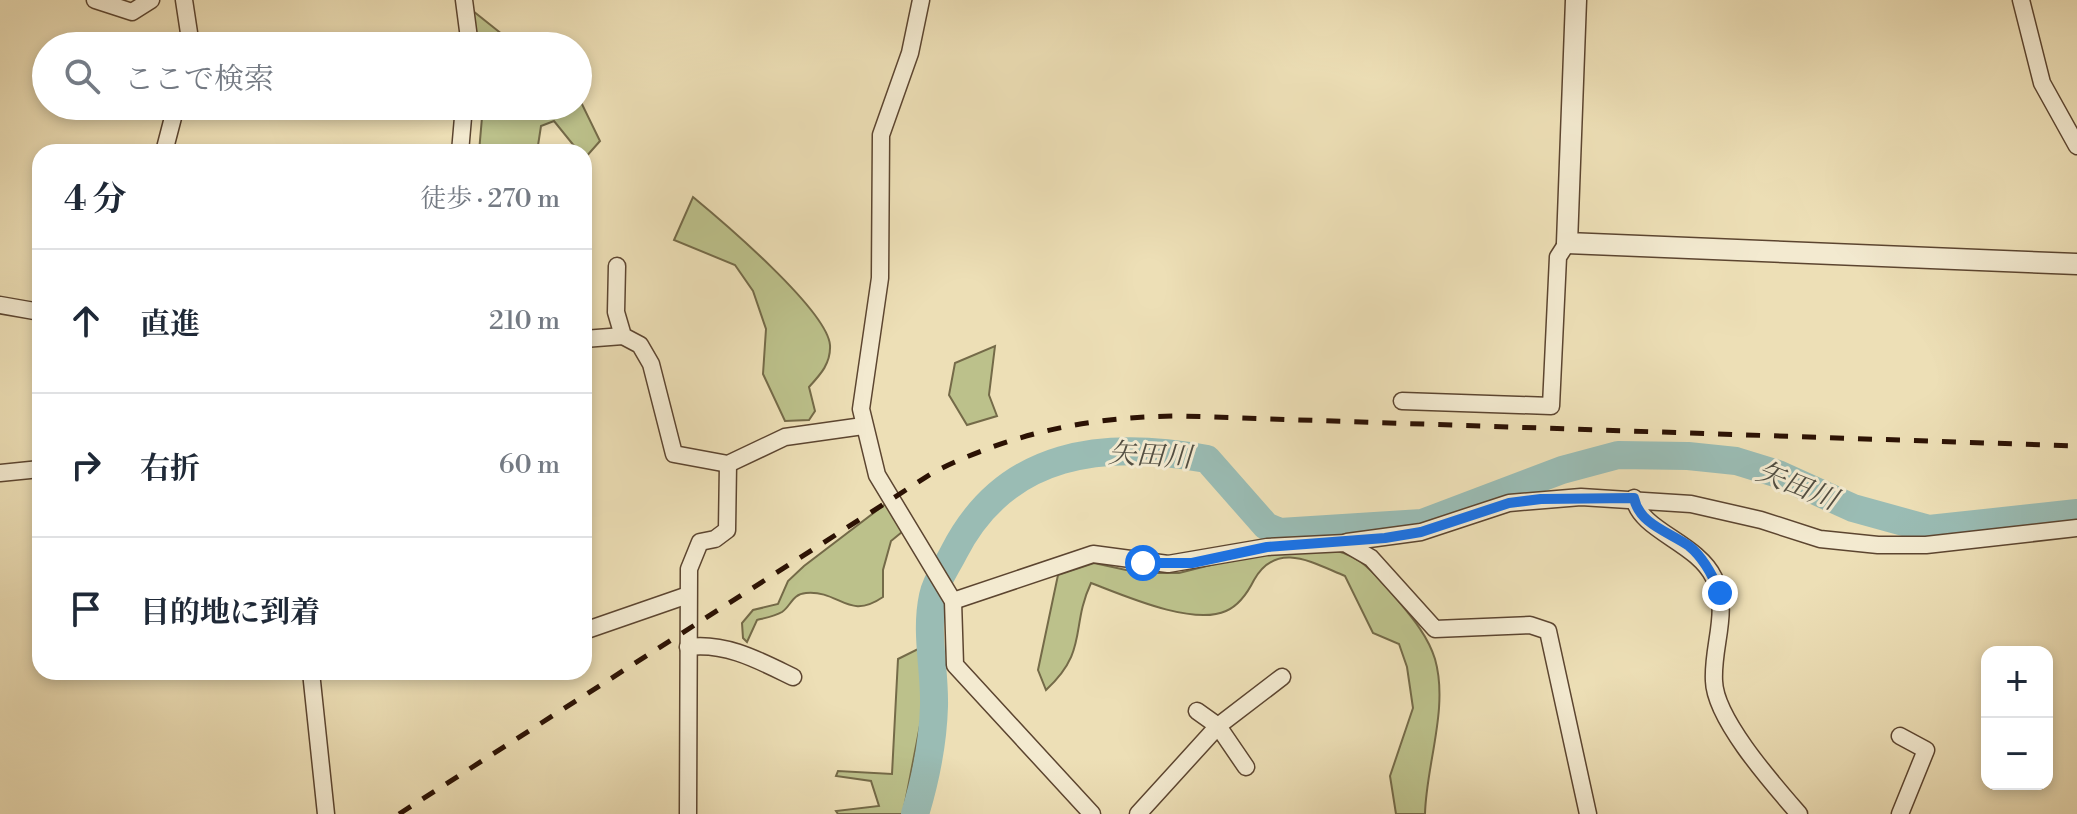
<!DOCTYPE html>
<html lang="ja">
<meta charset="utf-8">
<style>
:root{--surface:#fff;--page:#f6f6f7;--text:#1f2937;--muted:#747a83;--line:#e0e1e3}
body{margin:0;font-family:"Libre Bodoni","Noto Serif JP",serif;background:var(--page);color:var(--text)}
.controls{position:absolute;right:24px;bottom:24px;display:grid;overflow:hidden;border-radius:16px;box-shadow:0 4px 12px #0003}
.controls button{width:72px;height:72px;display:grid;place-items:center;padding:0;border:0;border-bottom:2px solid var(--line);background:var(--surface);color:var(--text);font:40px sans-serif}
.stop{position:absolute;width:24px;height:24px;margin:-18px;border:6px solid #1a73e8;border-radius:50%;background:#fff}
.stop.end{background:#1a73e8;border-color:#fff;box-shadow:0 2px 8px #0008}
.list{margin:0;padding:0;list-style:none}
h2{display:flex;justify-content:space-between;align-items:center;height:104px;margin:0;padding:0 32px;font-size:34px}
h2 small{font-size:26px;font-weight:400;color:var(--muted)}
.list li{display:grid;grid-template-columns:52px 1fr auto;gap:24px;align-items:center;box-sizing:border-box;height:144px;padding:0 32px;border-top:2px solid var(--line)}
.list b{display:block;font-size:30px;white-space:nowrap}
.list em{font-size:26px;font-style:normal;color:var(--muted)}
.icon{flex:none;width:44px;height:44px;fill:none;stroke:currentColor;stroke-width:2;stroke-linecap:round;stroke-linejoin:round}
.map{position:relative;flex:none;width:2077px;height:814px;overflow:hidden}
.search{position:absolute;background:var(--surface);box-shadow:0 4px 12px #0003;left:32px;top:32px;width:560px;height:88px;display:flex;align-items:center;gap:20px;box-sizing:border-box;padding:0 28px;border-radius:44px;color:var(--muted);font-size:30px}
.panel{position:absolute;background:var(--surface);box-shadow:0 4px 12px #0003;left:32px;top:144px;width:560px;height:536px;border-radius:24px}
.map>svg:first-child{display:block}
.green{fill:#bcc18b;stroke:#746a48;stroke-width:2}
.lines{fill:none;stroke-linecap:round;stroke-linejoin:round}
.river{stroke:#9abcb4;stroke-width:28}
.minor-casing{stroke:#5c4530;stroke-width:19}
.tertiary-casing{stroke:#5c4530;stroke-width:23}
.minor{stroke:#f3ead0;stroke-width:16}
.tertiary{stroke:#f3ead0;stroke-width:20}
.rail{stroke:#2c1204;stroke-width:5;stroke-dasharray:14 14;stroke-linecap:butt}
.route{stroke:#1a73e8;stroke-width:10}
.labels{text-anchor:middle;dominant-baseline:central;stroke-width:6;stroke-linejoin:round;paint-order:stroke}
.water-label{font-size:28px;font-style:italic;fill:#524e42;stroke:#f3ead0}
</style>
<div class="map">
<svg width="2077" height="814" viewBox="0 0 2077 814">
<rect width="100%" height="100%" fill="#eddfb6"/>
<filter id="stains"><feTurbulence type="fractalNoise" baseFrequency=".0025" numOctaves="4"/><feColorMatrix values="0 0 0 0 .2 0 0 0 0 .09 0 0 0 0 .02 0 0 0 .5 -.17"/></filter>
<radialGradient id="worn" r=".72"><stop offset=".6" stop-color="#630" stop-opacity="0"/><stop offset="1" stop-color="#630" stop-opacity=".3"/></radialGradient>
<g class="green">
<path d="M468,7L517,46H467Z"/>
<path d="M578,96L600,141L585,158L584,152H579L554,121L541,126L537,152H479L483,106H578Z"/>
<path d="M693,197C722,221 827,310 830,345C831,363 821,374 809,387L815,411L809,420L785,421L763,374L766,329L753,291L735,265L674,240Z"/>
<path d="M995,346L989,395L997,416L967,425L949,395L955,363Z"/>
<path d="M888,502L902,532L891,541L883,570V597C848,621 840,590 806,593C792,594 791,606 782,612C775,616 765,618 757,620L747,642L743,638L742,623L753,610L778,604L788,581L804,566Z"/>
<path d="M1327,549C1358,553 1371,570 1391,592C1408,613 1427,633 1435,659C1449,708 1426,765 1425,814H1396L1390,776L1413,708L1407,667L1399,644L1373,633L1345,576C1313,563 1277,540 1254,580C1248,592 1240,605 1226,611C1193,626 1125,596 1091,583C1070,628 1089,650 1046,690L1038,670L1058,575L1094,563L1140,573H1179L1270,550Z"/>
<path d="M924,646L925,700L904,808L908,814H838L836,811L879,806L871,781L836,776L838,771L892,774L898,659Z"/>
</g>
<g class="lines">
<path class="river" d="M915,814C925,781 933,741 934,706C935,669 925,633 933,596C936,581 947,566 954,552C1006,450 1105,440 1207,459L1266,526L1280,532L1422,523L1562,470L1618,455L1688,456L1736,461L1778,474L1853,508L1929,529L2077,513"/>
<g class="minor-casing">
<g id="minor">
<path d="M95,0L132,12L151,0"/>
<path d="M184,0L191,46"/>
<path d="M464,0L470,46"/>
<path d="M921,0L910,53L881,135L880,278L861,409L877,475L953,601L955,665L1092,814"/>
<path d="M2021,0L2042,83L2077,146"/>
<path d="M164,152L176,106"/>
<path d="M460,152L464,106"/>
<path d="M617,266L616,312L623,336L640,345L651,364L674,454L728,464L785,437L863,426"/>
<path d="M0,305L40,312"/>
<path d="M584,339L623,336"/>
<path d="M1402,401L1551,406L1558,257L1567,243"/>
<path d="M0,473L40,469"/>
<path d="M1634,498C1640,531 1697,542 1714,578C1730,612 1712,645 1714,681C1715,719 1773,784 1799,814"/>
<path d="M1347,542L1421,532L1509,503L1581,497L1691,504L1761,520L1820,539L1878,545H1926L2077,528"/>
<path d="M953,601L1093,554L1168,564L1267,547L1345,543L1371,558L1435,629L1530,625L1548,631L1588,814"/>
<path d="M584,631L688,595"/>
<path d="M688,647C726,642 760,661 793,677"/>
<path d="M311,672L326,814"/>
<path d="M1197,711L1218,726L1246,767"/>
<path d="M1900,736L1926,750L1900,814"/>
<path d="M688,814L689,569L700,542L715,539L727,530L728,464"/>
<path d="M1138,814L1218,726L1282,677"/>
</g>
</g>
<g class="tertiary-casing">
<path id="tertiary" d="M1576,0L1567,243L2077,264"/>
</g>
<use href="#minor" class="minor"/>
<use href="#tertiary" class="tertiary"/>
<path class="rail" d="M399,814L934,472C1014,432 1093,416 1182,416L2077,446"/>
</g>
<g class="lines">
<path class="route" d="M1143,563H1192L1267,547L1385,538L1421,532L1509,503L1541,499L1634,498C1639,524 1669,532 1689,546C1704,558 1713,576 1720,593"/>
</g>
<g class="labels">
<g class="water-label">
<text transform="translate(1150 456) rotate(3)">矢田川</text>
<text transform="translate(1797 486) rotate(22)">矢田川</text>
</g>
</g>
<rect width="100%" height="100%" filter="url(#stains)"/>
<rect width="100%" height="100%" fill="url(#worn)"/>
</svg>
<div class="controls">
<button>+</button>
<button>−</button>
</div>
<div class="stop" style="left:1143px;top:563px"></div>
<div class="stop end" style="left:1720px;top:593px"></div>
<div class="search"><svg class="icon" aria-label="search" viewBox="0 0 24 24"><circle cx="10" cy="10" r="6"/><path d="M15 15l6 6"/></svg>ここで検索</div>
<section class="panel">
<h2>4 分<small>徒歩 · 270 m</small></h2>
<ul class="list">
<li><svg class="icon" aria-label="ahead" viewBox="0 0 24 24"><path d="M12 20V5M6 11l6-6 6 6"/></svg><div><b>直進</b></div><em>210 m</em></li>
<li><svg class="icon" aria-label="right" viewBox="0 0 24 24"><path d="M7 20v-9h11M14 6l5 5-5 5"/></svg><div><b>右折</b></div><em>60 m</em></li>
<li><svg class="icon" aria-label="arrive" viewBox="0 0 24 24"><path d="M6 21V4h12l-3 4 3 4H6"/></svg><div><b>目的地に到着</b></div></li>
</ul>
</section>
</div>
